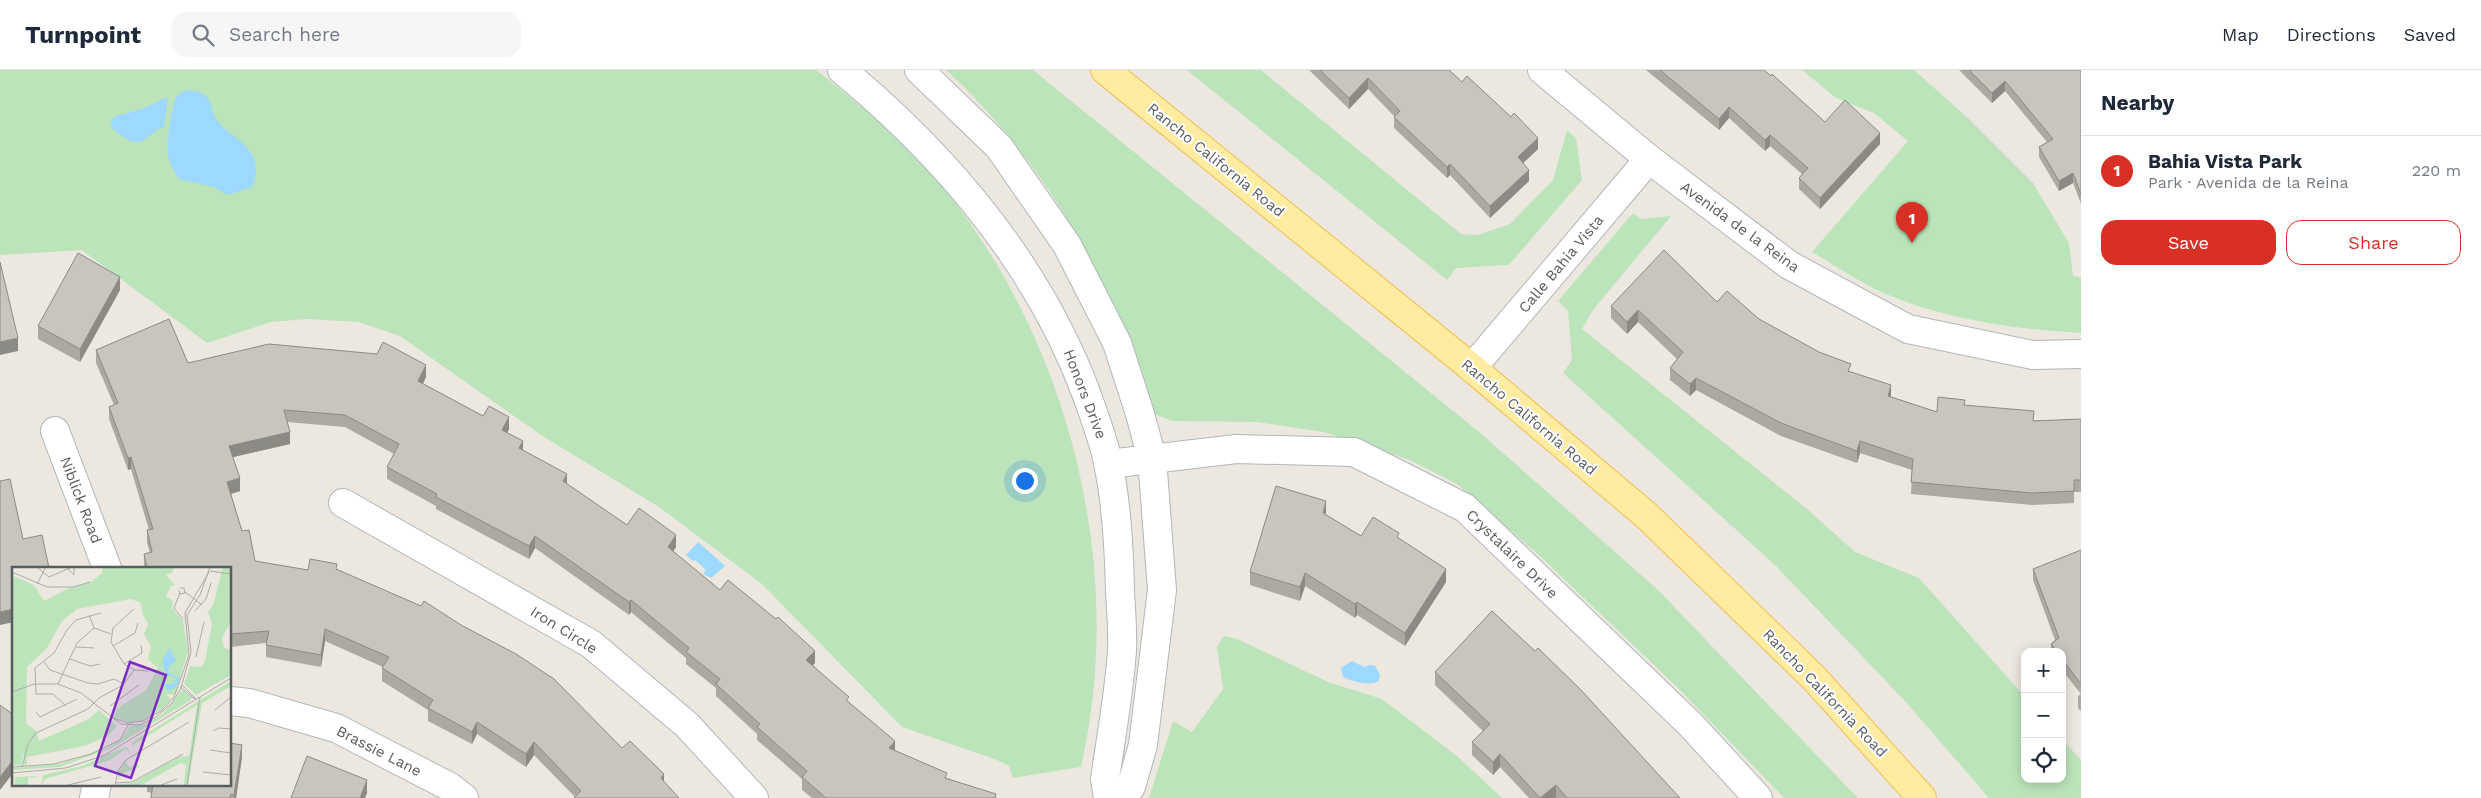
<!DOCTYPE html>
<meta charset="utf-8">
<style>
:root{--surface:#fff;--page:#f6f6f7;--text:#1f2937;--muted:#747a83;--line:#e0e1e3;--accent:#d93025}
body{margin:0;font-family:"Work Sans",sans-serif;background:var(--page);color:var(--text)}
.controls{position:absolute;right:15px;bottom:15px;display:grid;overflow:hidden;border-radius:10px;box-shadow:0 2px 12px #0003}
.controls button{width:45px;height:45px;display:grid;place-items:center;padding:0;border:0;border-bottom:1px solid var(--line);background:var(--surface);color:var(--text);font:25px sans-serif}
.you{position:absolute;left:1024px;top:410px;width:18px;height:18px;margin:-12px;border:4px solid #fff;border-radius:50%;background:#1a73e8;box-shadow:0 0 0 8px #1a73e833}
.badge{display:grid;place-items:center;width:32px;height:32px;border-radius:50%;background:var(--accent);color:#fff;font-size:16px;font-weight:700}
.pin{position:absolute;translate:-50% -41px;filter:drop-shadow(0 1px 2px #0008)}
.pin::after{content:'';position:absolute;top:26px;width:18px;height:15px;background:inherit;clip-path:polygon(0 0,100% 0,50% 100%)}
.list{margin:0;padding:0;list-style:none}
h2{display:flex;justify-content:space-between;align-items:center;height:65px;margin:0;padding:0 20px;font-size:21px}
h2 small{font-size:16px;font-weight:400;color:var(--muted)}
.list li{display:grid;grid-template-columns:32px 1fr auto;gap:15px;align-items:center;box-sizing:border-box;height:70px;padding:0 20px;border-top:1px solid var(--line)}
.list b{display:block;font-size:19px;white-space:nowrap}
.list p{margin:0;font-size:16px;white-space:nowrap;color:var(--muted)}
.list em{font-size:16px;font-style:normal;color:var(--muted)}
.actions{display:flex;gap:10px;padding:15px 20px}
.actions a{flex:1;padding:11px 0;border:1px solid var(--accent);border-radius:15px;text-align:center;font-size:18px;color:var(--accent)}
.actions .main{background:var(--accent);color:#fff}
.icon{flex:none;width:28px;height:28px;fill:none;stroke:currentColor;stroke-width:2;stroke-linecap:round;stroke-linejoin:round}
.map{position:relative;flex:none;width:2081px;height:728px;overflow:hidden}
header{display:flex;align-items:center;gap:30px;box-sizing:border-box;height:70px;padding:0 25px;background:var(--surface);border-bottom:1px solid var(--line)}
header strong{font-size:24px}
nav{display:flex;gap:28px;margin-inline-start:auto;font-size:18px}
.search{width:350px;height:45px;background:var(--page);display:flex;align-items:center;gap:12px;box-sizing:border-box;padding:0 18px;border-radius:15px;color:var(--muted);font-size:19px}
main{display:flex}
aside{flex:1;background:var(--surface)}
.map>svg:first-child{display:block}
.green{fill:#bce4ba}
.water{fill:#9cd8ff}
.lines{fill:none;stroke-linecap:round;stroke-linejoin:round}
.minor-casing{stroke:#b2b6ba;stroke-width:30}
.major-casing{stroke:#f2be52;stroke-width:30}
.minor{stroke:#fff;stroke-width:28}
.major{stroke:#ffeca1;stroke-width:28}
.wall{fill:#aca9a3}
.shaded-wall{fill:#8c8a85}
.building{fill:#c8c5be;stroke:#8c8a85}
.labels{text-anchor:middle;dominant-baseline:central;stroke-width:4;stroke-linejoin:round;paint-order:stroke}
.street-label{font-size:15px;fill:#585c61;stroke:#fff}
.inset-road{fill:none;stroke:#adaca9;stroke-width:1}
.view{fill:#7b2cbf;fill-opacity:0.15;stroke:#7b2cbf;stroke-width:2.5}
.inset-edge{fill:none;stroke:#585c61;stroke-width:2.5}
</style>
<header>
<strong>Turnpoint</strong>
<div class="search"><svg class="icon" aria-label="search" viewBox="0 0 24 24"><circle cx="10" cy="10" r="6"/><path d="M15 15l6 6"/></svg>Search here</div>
<nav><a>Map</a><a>Directions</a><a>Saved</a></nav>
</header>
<main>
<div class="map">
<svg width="2081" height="728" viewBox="0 0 2081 728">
<rect width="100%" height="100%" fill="#ece8df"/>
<g class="green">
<path d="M0,0H816C859,34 904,70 939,112C1069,270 1127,496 1081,697L1013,708L1009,696L997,690L902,657L762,514L659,437L544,367L400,266L359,252L307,249L271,252L207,273L82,180L0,185Z"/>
<path d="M946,0H1033L1484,366L1658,520L1858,728H1784L1678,618L1541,487L1457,414L1410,390L1324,362L1257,352L1172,351L1155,344C1129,296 1116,242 1092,194C1057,124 1003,52 946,0Z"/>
<path d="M1187,0H1261L1461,164L1478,165L1510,154L1553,110L1567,60L1576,68L1582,110L1509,195L1456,198L1447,210Z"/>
<path d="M1802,0H1914L1968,48L2033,113L2069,173L2073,206L2081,207V263C2014,259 1948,250 1886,224C1860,213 1836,196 1812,182L1908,71L1874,43L1836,28Z"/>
<path d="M1633,143L1641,149L1671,146L1593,240L1582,259L1807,439L1855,482L1919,508L2025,627V709H2062V669L2081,690V728H1989L1905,631L1775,495L1563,303L1572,290L1568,241L1558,231Z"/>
<path d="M1224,566L1237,569L1328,612L1382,629L1457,686L1502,728H1149L1173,651L1192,662L1223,619L1217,577Z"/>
</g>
<g class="water">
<path d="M189,20C219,24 206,40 220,54C240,74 266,82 252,117L228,125L214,117L179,109C174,102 170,94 168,85C166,77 172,34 176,28C179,23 184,21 189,20Z"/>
<path d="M168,27L164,57C154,60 152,65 144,70C134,77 119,64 112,58L111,51L116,46L142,39Z"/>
<path d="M698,472L725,496L711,508L703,504L706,500L695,490L693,491L686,485Z"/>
<path d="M1352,591L1364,597L1371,595L1375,596C1393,622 1355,613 1343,607L1341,598Z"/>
</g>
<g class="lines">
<g class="minor-casing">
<g id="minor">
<path d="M842,0C948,88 1040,197 1088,328C1095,349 1104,371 1108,393C1117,435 1119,479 1120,521C1121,541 1123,562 1122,581C1119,624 1111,667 1105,709L1108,728"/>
<path d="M919,0L999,77L1067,175L1117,273L1140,344L1152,388L1162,520L1143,675L1131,717L1117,728"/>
<path d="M1542,0L1649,89L1789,195L1908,259L2033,285L2081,284"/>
<path d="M1472,298L1649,89"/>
<path d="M55,361L107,498"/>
<path d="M1109,394L1236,379L1354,382L1465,438L1691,655L1758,728"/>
<path d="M343,433L591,574L687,655L754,728"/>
<path d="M230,631L249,633L336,658L450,717L464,728"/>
<path d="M94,728L97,714"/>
</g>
</g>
<g class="major-casing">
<path id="major" d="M1105,0L1472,298L1647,446L1815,609L1922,728"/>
</g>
<use href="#minor" class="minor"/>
<use href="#major" class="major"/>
</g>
<g class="wall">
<path d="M1309,0H1449L1462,12L1538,79L1523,93L1529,111L1490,148L1450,105L1447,108L1394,58V46L1368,19L1349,39Z"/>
<path d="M1646,0H1764L1825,52L1880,74L1820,139L1799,119V108L1802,104L1770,76L1765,81L1729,48L1719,60Z"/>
<path d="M1959,0H2081V134L2073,113L2059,121L2039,87V77L2047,72L2005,21L1992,33Z"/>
<path d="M120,220L80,292L38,269V256Z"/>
<path d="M1717,232L1759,249L1851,302L1891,327L1937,342L1965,335L2034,351L2081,349V422H2074V433L2032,435L1911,424L1912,400L1860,383L1857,393L1781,366L1696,320L1690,326L1670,310V298L1677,289L1638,252L1627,264L1611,248V236Z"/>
<path d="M96,280L188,293L426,307L423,314L483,346L509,359L507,363L523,380L567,414L627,455L676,477L673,481L720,520L815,593L813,595L895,680L947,708L996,728H812L802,720V709L757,670V664L716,626V618L686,594V588L631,542L629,545L535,478L529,489L436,439V436L387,409V397L394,384L345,357L287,352L290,374L233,387L240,421L231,424L242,461L255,491L308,500H337L622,678L575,727L534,685L526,697L477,664L472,674L428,651V640L382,611V598L383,597L325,571L321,597L266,587V573L230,577V498H144V484L150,483L147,473V460H149L131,399L128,400L109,349V337L114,335L96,293Z"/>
<path d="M1326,445L1361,466L1399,468L1446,512L1405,576L1357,545L1355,548L1305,516L1300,531L1250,515V502Z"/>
<path d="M2081,480V641L2078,638V626L2081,624L2062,600V582H2051V574L2055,570L2033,510V499Z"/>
<path d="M1435,602L1680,728H1529L1500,697L1493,705L1472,685V672L1483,661L1435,615Z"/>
<path d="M242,687L236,728H151L152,723L147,722V714H230Z"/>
</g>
<g class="shaded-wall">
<path d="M1368,8V19L1349,39V28Z"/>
<path d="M2005,11V21L1992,33V23Z"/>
<path d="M1729,37V48L1719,60V49Z"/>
<path d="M1880,63V74L1820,139V128Z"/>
<path d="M1770,65V76L1765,81V70Z"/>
<path d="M1538,68V79L1518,98V87Z"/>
<path d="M1450,94V105L1447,108V97Z"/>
<path d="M1529,100V111L1490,148V136Z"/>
<path d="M2073,103V113L2059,121V111Z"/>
<path d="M120,207V220L80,292V279Z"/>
<path d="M1638,240V252L1627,264V252Z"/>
<path d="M18,268V281L0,285V272Z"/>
<path d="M426,295V307L418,323V311Z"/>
<path d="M1696,308V320L1690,326V314Z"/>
<path d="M1891,315V327L1888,326Z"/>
<path d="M509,347V359L502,372V360Z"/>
<path d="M290,362V374L229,388V376Z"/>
<path d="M523,371V384L519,378Z"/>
<path d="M1860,371V383L1857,393V381Z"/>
<path d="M131,387V399L128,400V388Z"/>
<path d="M567,404V416L563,411Z"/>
<path d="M240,408V421L227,425V412Z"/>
<path d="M1326,431V444L1323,443Z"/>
<path d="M676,465V477L668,489V477Z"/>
<path d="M535,466V478L529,489V476Z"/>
<path d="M1446,499V512L1405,576V563Z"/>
<path d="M1305,503V516L1300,531V517Z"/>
<path d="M631,530V542L629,545V532Z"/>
<path d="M1357,532V545L1355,548V534Z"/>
<path d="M14,539V552L0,555V542Z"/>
<path d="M325,559V571L321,597V585Z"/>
<path d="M815,581V593L806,602V590Z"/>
<path d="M477,652V664L472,674V662Z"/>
<path d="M895,671V683L889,678Z"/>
<path d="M534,672V685L526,697V684Z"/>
<path d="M242,675V687L236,728H234Z"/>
<path d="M1500,684V697L1493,705V692Z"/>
<path d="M14,689V702L0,720V707Z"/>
<path d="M664,704V717L661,708Z"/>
<path d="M367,710V723L365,728H360Z"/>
<path d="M1556,715V728H1540Z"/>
</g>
<g class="building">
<path d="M1320,0H1449L1462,12L1467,6L1511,47L1514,43L1538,68L1518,87L1529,100L1490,136L1450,94L1447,97L1394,47L1400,41L1368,8L1349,28Z"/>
<path d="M1660,0H1764L1771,6L1772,4L1825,52L1845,30L1880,63L1820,128L1799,108L1808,98L1770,65L1765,70L1729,37L1719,49Z"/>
<path d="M1969,0H2081V124L2073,103L2059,111L2039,77L2053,69L2005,11L1992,23Z"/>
<path d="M1664,180L1717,232L1727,221L1759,249L1819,282L1851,294L1848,301L1891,315L1888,326L1937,342L1938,327L1965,330L1964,335L2034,341L2033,351L2081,349V410H2074V421L2032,423L1911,412L1913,389L1860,371L1857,381L1781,353L1696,308L1690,314L1670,298L1683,282L1638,240L1627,252L1611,236Z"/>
<path d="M78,183L120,207L80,279L38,256Z"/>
<path d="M0,192L18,268L0,272Z"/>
<path d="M169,249L188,293L269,274L377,284L383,272L426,295L418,311L483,346L489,336L509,347L502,360L523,371L519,378L567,404L563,411L627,455L639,438L676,465L668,477L720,520L728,510L776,549L778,547L815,581L806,590L849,627L846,630L895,671L889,678L947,703L945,708L996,724L995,728H826L802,707L807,701L757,657L760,654L716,614L720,609L686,582L689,578L631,530L629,532L535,466L529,476L436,427L437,424L387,397L399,374L345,345L284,340L290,362L229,376L240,408L227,412L242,461L249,460L255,491L308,500L310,489L337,494L336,499L421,536L424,531L461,555L516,584L554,609L622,678L630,671L664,704L661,708L679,728H574L581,721L534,672L526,684L477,652L472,662L428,638L433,630L382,598L389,587L325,559L321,585L266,575L269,561L230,564V498H147L144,484L152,482L147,460L153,459L131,387L128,388L109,337L118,333L96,280Z"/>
<path d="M10,409L23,469L42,465L49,498H14V539L0,542V411Z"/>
<path d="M1276,416L1326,431L1323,443L1361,466L1373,447L1399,463L1397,467L1446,499L1405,563L1357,532L1355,534L1305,503L1300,517L1250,502Z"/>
<path d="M2081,480V614L2062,589V582H2057L2051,574L2059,568L2033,499Z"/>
<path d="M1492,541L1535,581L1538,578L1581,620L1680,728H1567L1556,715L1540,728L1500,684L1493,692L1472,672L1490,654L1435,602Z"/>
<path d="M0,635L14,645V689L0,707Z"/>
<path d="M230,673L242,675L234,725L231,724L230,728H151L153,714H230Z"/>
<path d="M307,686L367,710L360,728H291Z"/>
</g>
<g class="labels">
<g class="street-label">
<text transform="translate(1216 90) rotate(39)">Rancho California Road</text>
<text transform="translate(1740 157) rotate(36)">Avenida de la Reina</text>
<text transform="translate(1561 194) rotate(-50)">Calle Bahia Vista</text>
<text transform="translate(1085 324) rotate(69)">Honors Drive</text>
<text transform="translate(1529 347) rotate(40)">Rancho California Road</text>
<text transform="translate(81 430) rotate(69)">Niblick Road</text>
<text transform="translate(1512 484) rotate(44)">Crystalaire Drive</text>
<text transform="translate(564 560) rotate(32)">Iron Circle</text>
<text transform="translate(1825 623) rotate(46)">Rancho California Road</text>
<text transform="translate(379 681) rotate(27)">Brassie Lane</text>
</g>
</g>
<g transform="translate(12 497)">
<rect width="219" height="219" fill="#ece8df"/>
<path d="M91,0H162L160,6L154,8L163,18L159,19L154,29L161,34L160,41L171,54L176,84L164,124L161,128L154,127L159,132L150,142L130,154L116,155L101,150L106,141L134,123L146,101L136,92L139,79L132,67L136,57L130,46L129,36L119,32L65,42L50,54L35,81L15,100L14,156L24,164L27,174L77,152L87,143L105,159L96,169L72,179L15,190V198L12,197L11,185L9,198H0L1,9L22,18L32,34L57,21L79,15L90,6ZM211,0H219V54L210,71L212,80L219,84V108L184,128L172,117L178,99L189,100L193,94L200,57L196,45L201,38ZM219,114V119L190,136L176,218H172L174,198L169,196L129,218H105L120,216L166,190L177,189L185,138L121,178L125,185L119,176ZM170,123L180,130L179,133L100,181L47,200L0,203V201L48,197L95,181L109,173L118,159L134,157L151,147ZM113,180L116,181L119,188L114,182L96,194L33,212L30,218L31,208L70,199ZM114,195L118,201L125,197L127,200L109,207L106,214L107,204ZM23,209L25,211L16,210V218H3V210Z" fill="#bce4ba"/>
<path d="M158,81L164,94L158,98L156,105L168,112L164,120L156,124L152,117H162L164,111L154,107L150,94Z" fill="#9cd8ff"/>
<path class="inset-road" d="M25,0L37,10L60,0M56,2L62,8V0M198,4L219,7M0,5L35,20H61L78,15M25,17L34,0M167,23L168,27L173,26L172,21H168M173,25L190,38M168,26L162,41L171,52M122,42L101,61L99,75L112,97L122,103L136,104M183,44L194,32L199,16M77,48L82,61L99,67M101,79L123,66L126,56M64,80L82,81M184,90L192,55M58,92L78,99L88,97M32,95L38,103L76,116L86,117L102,112L112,117M112,97L130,86L129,78M46,117L65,76L82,61M170,118L184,132M168,120L183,132M0,125L22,117H46L69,126L109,157L128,158L144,150L160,136L169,121L179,85L175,48L188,28L198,0M54,139L41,127H24L23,101L42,86L55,63L64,53L89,46M98,139L127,118M203,143L219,130M24,145L28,150L65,132M101,151L116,156L131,154L149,144L162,130L177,88L173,46L197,5M201,164L207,161L219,162M198,183L219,186M0,200L42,197L79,187L108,173L116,158M10,200L16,177L24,166L76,142L87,131L111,118L122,103M191,205L219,208M0,206L54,201L93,188L219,111M103,216L120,215L171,187M56,218L89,210M103,218L106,204L114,193L177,155M149,218L165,212M175,218L188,130"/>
<path class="view" d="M118,95L154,108L119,211L83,199Z"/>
<rect width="219" height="219" class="inset-edge"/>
</g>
</svg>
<div class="controls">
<button>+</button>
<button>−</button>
<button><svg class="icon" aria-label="locate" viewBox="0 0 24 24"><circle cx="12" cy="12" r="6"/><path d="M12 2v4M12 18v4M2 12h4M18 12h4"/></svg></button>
</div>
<div class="you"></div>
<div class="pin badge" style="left:1912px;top:173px">1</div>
</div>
<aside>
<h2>Nearby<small></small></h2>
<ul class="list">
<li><span class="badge">1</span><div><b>Bahia Vista Park</b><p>Park · Avenida de la Reina</p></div><em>220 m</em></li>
</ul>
<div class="actions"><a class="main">Save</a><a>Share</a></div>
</aside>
</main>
